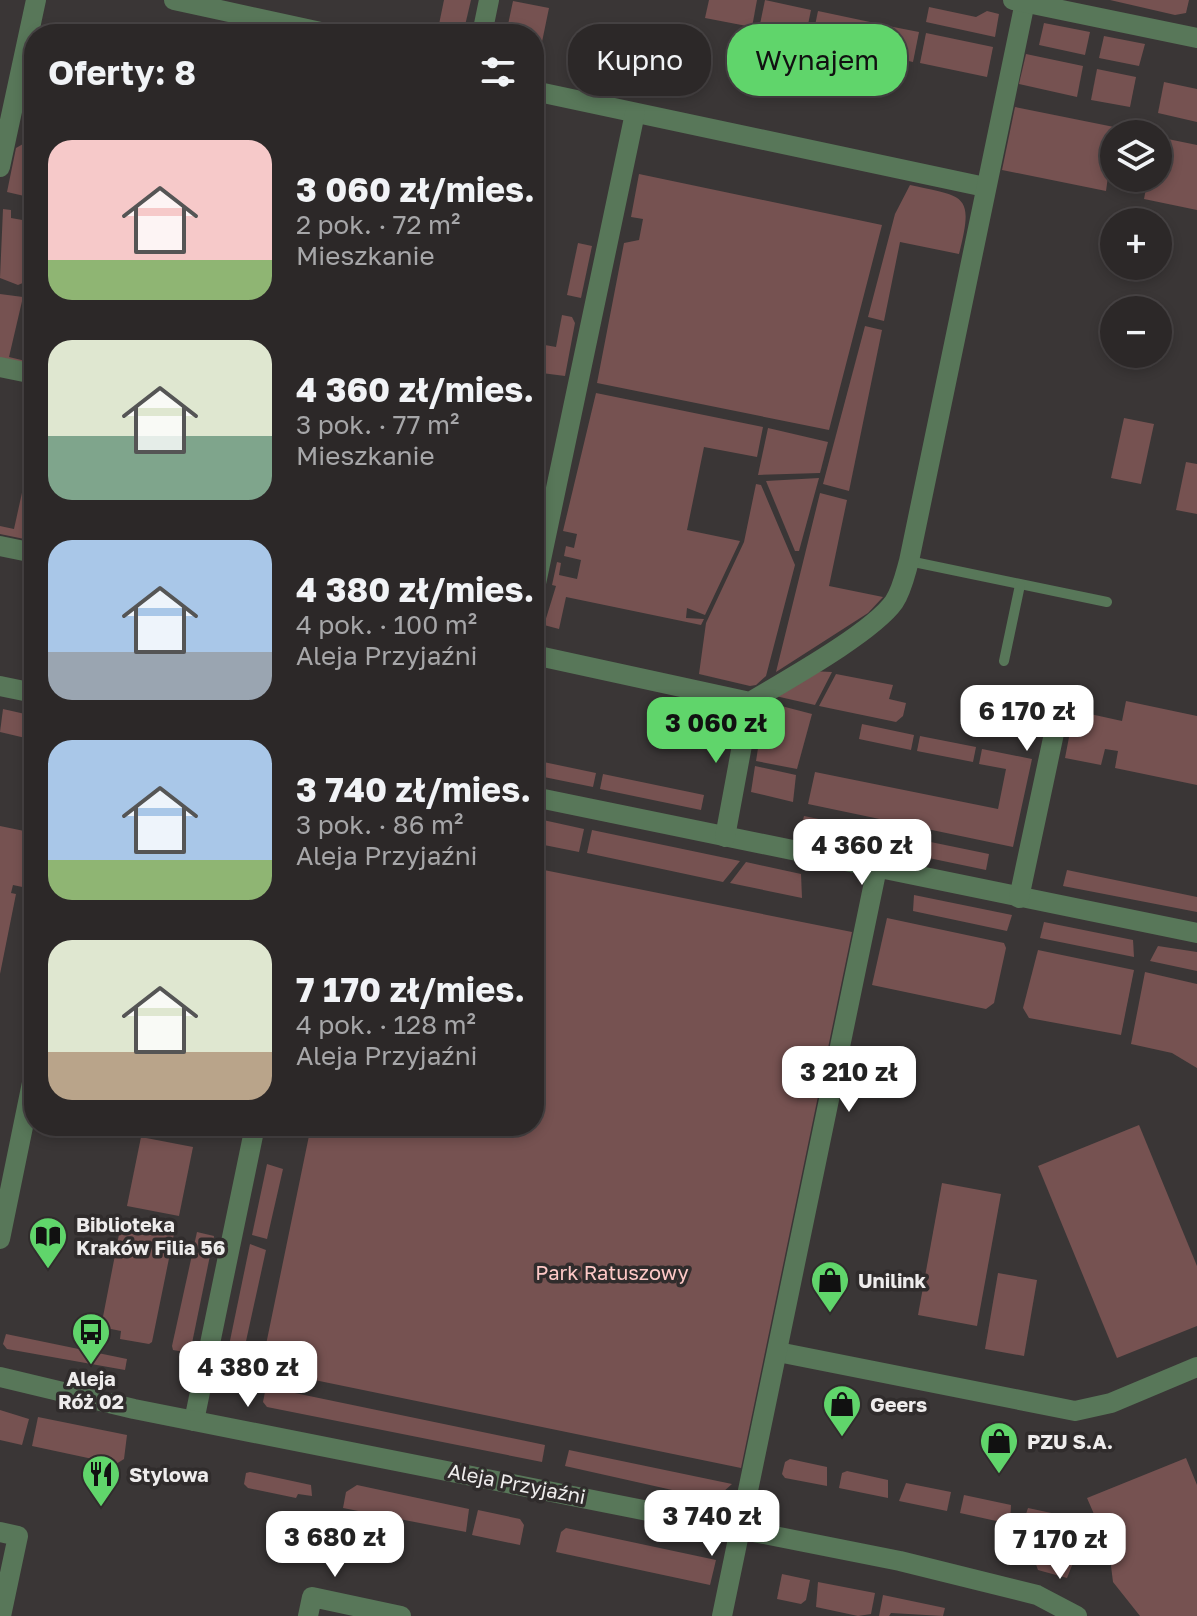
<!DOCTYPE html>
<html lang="pl">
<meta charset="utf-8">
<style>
body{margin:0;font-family:"Golos Text",sans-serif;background:#343030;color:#f1f3f6;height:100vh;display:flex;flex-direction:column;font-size:30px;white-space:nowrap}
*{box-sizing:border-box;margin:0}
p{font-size:26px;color:#a6a6a8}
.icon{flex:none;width:44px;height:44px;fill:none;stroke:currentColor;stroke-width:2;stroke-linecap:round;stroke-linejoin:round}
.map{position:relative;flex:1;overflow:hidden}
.side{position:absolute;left:24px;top:24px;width:520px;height:1112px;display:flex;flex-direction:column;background:#2c2828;border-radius:32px;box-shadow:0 4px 12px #0003,0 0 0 2px #484445}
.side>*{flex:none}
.guide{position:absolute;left:568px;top:24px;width:508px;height:72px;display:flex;gap:16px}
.tools{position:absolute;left:1100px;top:120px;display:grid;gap:16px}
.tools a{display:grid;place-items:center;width:72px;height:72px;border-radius:50%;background:#2c2828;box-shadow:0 4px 12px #0003,0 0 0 2px #484445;font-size:40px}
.price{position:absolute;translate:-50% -68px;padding:0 18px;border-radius:16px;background:#fff;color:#222;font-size:26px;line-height:52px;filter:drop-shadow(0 2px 4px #0008)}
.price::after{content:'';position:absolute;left:50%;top:48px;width:24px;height:18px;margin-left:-12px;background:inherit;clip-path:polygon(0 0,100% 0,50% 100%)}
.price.selected{background:#60d56b;color:#111}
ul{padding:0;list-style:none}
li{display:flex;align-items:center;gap:24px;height:200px;padding:0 24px}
li span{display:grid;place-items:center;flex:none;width:224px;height:160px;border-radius:24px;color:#555}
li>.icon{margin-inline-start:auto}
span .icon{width:96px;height:96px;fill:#fffc;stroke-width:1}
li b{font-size:34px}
h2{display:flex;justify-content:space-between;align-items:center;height:96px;padding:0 24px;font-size:34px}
.pill{padding:0 28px;border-radius:32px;background:#2c2828;box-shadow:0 4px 12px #0003,0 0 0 2px #484445;font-size:28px;line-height:72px}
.pill.selected{background:#60d56b;color:#111}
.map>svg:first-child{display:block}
.green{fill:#765251}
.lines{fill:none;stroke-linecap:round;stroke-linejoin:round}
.service{stroke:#587759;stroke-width:10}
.minor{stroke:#587759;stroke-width:20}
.tertiary{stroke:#587759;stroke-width:20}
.labels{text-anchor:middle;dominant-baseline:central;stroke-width:7;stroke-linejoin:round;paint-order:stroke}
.poi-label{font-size:20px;font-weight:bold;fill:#eeecec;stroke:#302c2c;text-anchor:start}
.park-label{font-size:20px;fill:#fec9c7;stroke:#302c2c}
.street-label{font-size:20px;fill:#eeecec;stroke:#302c2c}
</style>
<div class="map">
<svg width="1197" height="1616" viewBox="0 0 1197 1616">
<rect width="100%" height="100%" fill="#3a3636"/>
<g class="green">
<polygon points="444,0 471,0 463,34 437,34"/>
<polygon points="709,0 757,0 752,27 705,18"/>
<polygon points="765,0 811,10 805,39 759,29"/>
<polygon points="1110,0 1189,0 1186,13 1175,15"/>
<polygon points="513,1 549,8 537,66 534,65 534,34 506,34"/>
<polygon points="929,7 976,17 987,11 999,14 995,37 926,22"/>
<polygon points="818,11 870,22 864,52 812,40"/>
<polygon points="1044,23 1090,32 1085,55 1039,45"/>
<polygon points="878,24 919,32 913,62 872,53"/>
<polygon points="926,33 993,47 987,77 920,63"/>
<polygon points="1104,36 1145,44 1139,66 1099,58"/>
<polygon points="1026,54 1083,66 1077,97 1019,84"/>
<polygon points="1097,69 1136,77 1130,107 1091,100"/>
<polygon points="1164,82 1197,89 1197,122 1158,113"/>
<polygon points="1015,107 1119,128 1118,134 1114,134 1106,191 1002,170"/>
<polygon points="1158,137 1197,145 1197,210 1144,199 1148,178 1158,178"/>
<polygon points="23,144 34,146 34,239 25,282 18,285 0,278 3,209 11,210 11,218 28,221 33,198 7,192 16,148"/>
<polygon points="639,174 882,225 829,430 597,383 624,243 639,240 643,219 631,217"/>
<path d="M910 185C966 197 974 194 959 254L900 242 884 321 868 317 895 214Z"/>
<polygon points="578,243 592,246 581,298 567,295"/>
<polygon points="0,294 23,297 9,357 34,363 34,366 0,359"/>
<polygon points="562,315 572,317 575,323 565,376 534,372 534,343 556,347"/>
<polygon points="865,326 882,330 849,491 823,484"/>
<polygon points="596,393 763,427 757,457 704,447 687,530 740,541 705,615 687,608 686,618 704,619 701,625 566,597 559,629 544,625 556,586 552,585 557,562 561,563 559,575 577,579 581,560 564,556 566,546 574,548 577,534 563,531"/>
<polygon points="1124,418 1154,424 1141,484 1111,478"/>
<polygon points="768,428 828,442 820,473 758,475"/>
<polygon points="34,438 34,541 0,534 0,526 14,529"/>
<polygon points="1186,462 1197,464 1197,514 1176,510"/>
<polygon points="819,478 799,551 795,551 766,481"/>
<polygon points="756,484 761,485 795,565 766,676 756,685 750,686 699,674 706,623 744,542"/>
<polygon points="820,493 847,500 829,586 883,597 868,613 776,672"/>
<polygon points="810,671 832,672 815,705 771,695"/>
<polygon points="836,674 893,685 889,699 906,703 903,716 896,722 819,706"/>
<polygon points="1126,701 1197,716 1197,785 1115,768 1118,751 1105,749 1101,765 1065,758 1070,732 1083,734 1085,725 1082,723 1084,715 1072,710 1122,721"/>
<polygon points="770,703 812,714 797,769 756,761 763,717"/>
<polygon points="3,709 34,716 34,740 0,732"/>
<polygon points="862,724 914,735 911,750 859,739"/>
<polygon points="920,736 976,747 973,762 917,751"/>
<polygon points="982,749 1032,759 1013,847 808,804 815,772 998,809 1006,769 979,764"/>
<polygon points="534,760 596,773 593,787 534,775"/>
<polygon points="755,766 796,775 793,802 751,792"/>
<polygon points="603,774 704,795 701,810 600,789"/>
<polygon points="804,816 989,854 986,870 800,831"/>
<polygon points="534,818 584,829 579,852 534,843"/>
<polygon points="0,826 34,833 34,855 27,888 13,885 11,893 16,894 0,974"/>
<polygon points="592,830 740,861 723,882 587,853"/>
<polygon points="746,862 801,874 802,898 730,883"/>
<polygon points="534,868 852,932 741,1468 261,1369 311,1126 534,1126"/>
<polygon points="1067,870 1197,897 1197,912 1063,886"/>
<polygon points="914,895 1012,915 1007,931 913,911"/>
<polygon points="887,918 1004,943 1006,948 994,1003 986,1009 872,985"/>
<polygon points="1044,922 1133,940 1134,957 1040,938"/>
<polygon points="1158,946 1197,952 1197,971 1150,961"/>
<polygon points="1038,950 1134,970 1121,1035 1029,1018 1023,1008"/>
<polygon points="1145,972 1197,984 1197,1068 1172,1053 1131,1044"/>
<polygon points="1139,1125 1197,1266 1197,1326 1117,1358 1038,1166"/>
<polygon points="141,1137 193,1147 179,1216 127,1206"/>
<polygon points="267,1164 283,1169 267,1239 252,1235"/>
<polygon points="942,1183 1001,1194 977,1326 918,1315"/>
<polygon points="122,1219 175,1229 152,1342 149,1344 120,1339 121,1331 101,1327"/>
<polygon points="197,1232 214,1236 190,1353 173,1350 172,1346"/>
<polygon points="250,1244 266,1250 241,1364 226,1360"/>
<polygon points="998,1273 1037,1280 1024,1356 985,1349"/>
<polygon points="6,1334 127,1359 125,1370 7,1349 3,1344"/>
<polygon points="266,1387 545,1445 542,1462 267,1407 263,1402"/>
<polygon points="0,1410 29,1419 22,1445 0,1440"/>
<polygon points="38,1417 127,1435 124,1459 116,1464 32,1446"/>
<polygon points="569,1450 732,1484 723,1492 699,1496 565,1466"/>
<polygon points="1186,1458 1197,1485 1197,1616 1140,1616 1113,1582 1107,1534 1100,1528 1087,1498"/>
<polygon points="790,1459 827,1467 827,1486 785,1478 782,1474 785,1462"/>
<polygon points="847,1471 888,1480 888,1498 839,1488 842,1473"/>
<polygon points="250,1472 311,1485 312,1496 298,1494 296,1498 248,1488 244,1484 246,1473"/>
<polygon points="906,1483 951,1492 947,1511 899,1501"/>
<polygon points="357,1485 469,1509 466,1532 343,1508 346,1492"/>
<polygon points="964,1495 1011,1505 1010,1524 960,1513"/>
<polygon points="1028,1508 1070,1517 1081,1535 1022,1526"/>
<polygon points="478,1510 520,1519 524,1525 520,1545 472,1535"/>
<polygon points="566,1528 716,1560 710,1585 556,1552 561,1532"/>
<polygon points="1029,1545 1075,1558 1067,1578 1038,1570"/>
<polygon points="782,1574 810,1580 806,1600 801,1604 777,1599"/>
<polygon points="818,1582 875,1593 871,1614 858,1616 816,1607"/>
<polygon points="883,1595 945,1608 943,1616 891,1613 889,1616 879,1616"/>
</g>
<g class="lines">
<g class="service">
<polyline points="909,561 1107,602"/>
<polyline points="1004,661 1020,585"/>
</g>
<g class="minor">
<polyline points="174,0 330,34"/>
<polyline points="482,34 489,0"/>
<polyline points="534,91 985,187"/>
<polyline points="0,167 36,0"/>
<polyline points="0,367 34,374"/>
<polyline points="0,546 34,553"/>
<polyline points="534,593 635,113"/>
<path d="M534 655 750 702C785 681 872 633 894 602 902 590 905 575 909 561L1025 2"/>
<polyline points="0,686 34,693"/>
<polyline points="534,797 1197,933"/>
<polyline points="725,837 750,702"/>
<polyline points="1019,898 1056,724"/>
<polyline points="0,1239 34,1073"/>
<polyline points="778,1352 1075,1411 1111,1403 1197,1367"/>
<polyline points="194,1421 255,1126"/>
<polyline points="0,1532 18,1536 1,1616"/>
<polyline points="308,1616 312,1597 401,1616"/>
<polyline points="722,1616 877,868"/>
</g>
<g class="tertiary">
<polyline points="1013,0 1197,38"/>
<polyline points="0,1377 134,1409 900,1561 1037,1595 1077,1616"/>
</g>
</g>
<defs>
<g id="library-pin" transform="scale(2)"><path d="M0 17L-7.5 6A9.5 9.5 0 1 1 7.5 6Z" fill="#60d56b" stroke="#302c2c"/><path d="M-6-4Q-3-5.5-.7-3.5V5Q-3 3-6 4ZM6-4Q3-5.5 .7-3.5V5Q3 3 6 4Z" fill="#111"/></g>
<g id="shop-pin" transform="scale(2)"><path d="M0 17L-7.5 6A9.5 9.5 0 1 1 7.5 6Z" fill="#60d56b" stroke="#302c2c"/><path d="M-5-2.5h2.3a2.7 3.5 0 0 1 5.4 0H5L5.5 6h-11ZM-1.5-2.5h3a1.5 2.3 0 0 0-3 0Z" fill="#111"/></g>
<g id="bus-pin" transform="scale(2)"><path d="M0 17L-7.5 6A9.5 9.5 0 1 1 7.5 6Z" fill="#60d56b" stroke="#302c2c"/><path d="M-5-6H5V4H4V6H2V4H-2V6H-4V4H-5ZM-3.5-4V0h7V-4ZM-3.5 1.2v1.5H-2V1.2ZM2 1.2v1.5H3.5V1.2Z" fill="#111"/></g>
<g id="restaurant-pin" transform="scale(2)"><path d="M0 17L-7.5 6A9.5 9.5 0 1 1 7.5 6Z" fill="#60d56b" stroke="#302c2c"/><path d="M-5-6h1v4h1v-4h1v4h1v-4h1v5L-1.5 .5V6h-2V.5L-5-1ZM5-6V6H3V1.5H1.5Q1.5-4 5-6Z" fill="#111"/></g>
</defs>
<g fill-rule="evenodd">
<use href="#library-pin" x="48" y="1236"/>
<use href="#shop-pin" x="830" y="1280"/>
<use href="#bus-pin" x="91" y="1332"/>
<use href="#shop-pin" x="842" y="1404"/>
<use href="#shop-pin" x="999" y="1441"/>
<use href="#restaurant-pin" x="101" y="1474"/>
</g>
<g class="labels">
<g class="poi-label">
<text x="76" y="1224">Biblioteka<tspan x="76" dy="23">Kraków Filia 56</tspan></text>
<text x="858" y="1280">Unilink</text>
<text x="91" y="1378" text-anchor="middle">Aleja<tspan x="91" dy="23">Róż 02</tspan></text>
<text x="870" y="1404">Geers</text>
<text x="1027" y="1441">PZU S.A.</text>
<text x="129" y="1474">Stylowa</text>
</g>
<g class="park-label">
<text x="612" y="1272">Park Ratuszowy</text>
</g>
<g class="street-label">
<text transform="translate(517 1483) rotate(11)">Aleja Przyjaźni</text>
</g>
</g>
</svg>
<div class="tools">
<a><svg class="icon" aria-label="layers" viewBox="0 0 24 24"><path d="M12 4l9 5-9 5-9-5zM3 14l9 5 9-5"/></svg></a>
<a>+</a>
<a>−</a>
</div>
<b class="price" style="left:1027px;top:753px">6 170 zł</b>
<b class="price selected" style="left:716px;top:765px">3 060 zł</b>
<b class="price" style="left:862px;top:887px">4 360 zł</b>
<b class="price" style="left:849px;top:1114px">3 210 zł</b>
<b class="price" style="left:248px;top:1409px">4 380 zł</b>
<b class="price" style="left:712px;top:1558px">3 740 zł</b>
<b class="price" style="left:335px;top:1579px">3 680 zł</b>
<b class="price" style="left:1060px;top:1581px">7 170 zł</b>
<div class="guide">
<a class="pill">Kupno</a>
<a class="pill selected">Wynajem</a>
</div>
<section class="side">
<h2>Oferty: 8<svg class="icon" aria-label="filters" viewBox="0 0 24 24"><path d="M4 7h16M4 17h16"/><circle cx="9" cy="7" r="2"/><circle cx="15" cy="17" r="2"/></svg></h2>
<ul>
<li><span style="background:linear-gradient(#f6c9c9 75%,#8fb573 0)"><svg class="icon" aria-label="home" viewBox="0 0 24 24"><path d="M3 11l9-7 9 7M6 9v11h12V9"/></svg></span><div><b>3 060 zł/mies.</b><p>2 pok. · 72 m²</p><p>Mieszkanie</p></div></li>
<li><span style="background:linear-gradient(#dfe7d0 60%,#7fa58c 0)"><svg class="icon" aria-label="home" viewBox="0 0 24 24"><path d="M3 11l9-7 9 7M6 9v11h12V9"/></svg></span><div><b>4 360 zł/mies.</b><p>3 pok. · 77 m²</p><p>Mieszkanie</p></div></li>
<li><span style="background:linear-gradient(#a9c7e8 70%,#9aa5b1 0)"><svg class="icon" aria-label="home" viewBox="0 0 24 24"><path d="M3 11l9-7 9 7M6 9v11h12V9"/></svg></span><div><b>4 380 zł/mies.</b><p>4 pok. · 100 m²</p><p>Aleja Przyjaźni</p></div></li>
<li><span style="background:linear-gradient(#a9c7e8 75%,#8fb573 0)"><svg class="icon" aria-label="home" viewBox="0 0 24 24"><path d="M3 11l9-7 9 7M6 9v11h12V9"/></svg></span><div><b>3 740 zł/mies.</b><p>3 pok. · 86 m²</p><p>Aleja Przyjaźni</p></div></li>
<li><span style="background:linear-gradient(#dfe7d0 70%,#b9a48a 0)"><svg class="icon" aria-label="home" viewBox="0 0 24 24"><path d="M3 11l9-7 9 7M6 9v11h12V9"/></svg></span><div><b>7 170 zł/mies.</b><p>4 pok. · 128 m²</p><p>Aleja Przyjaźni</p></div></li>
</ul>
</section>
</div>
